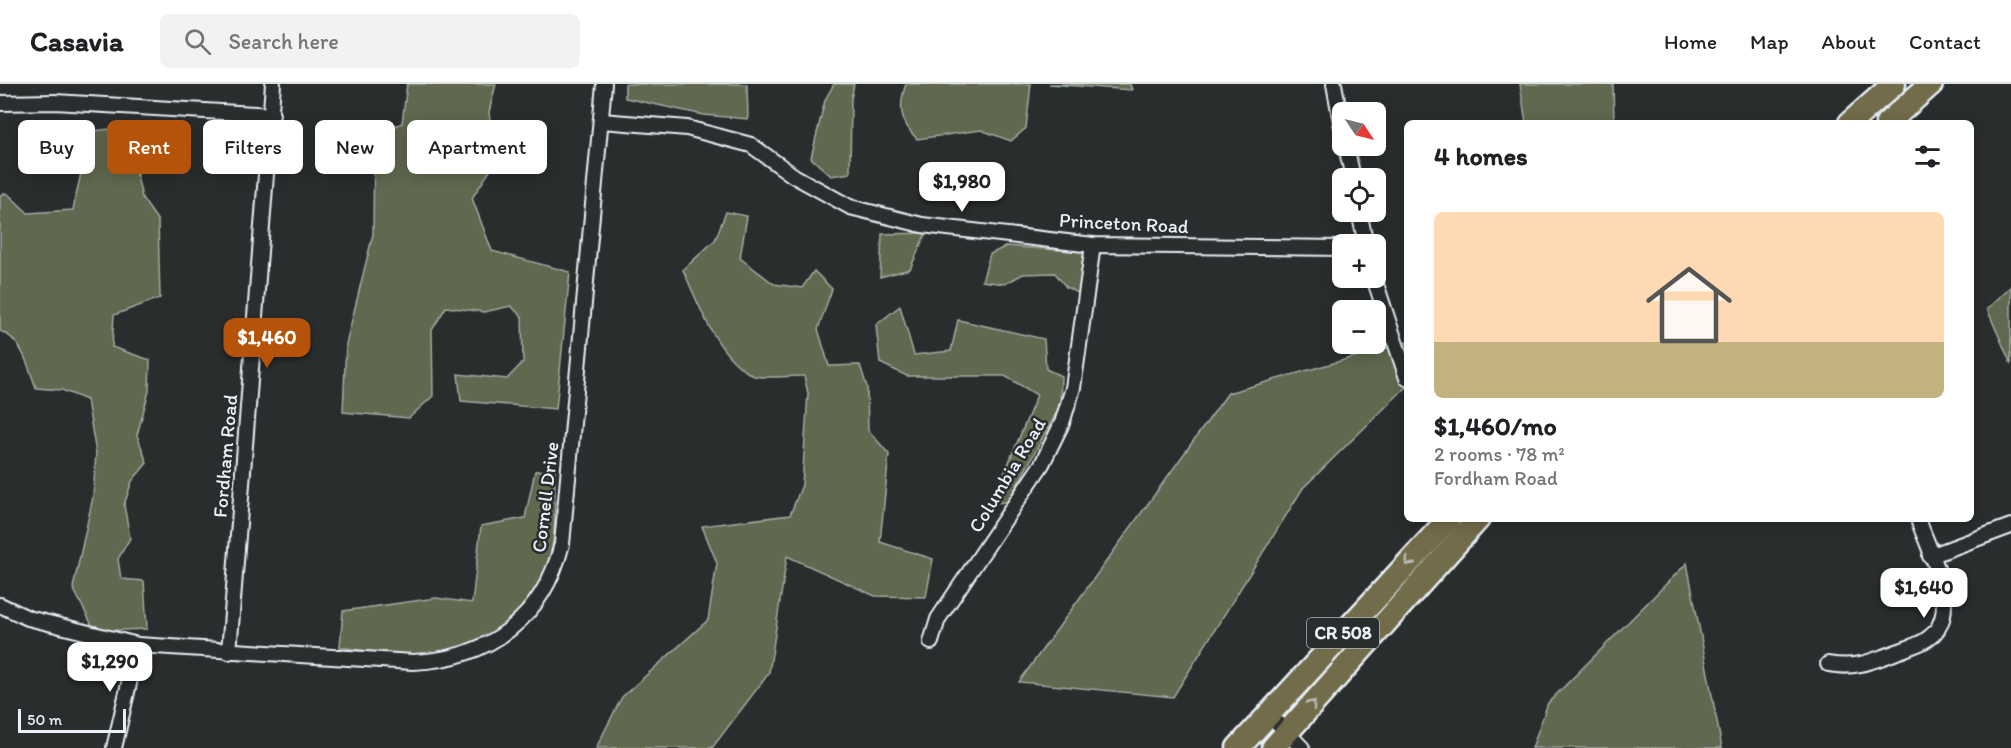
<!DOCTYPE html>
<meta charset="utf-8">
<style>
body{margin:0;font-family:Itim,sans-serif;background:#f2f2f2;color:#202124;height:100vh;display:flex;flex-direction:column;font-size:22px;white-space:nowrap}
*{box-sizing:border-box;margin:0}
p{font-size:20px;color:#757577}
.icon{flex:none;width:33px;height:33px;fill:none;stroke:currentColor;stroke-width:2;stroke-linecap:round;stroke-linejoin:round}
.map{position:relative;flex:1;overflow:hidden}
.side{position:absolute;left:1404px;top:36px;width:570px;height:402px;display:flex;flex-direction:column;background:#fff;border-radius:9px;box-shadow:0 3px 15px #0003}
.side>*{flex:none}
.banner{position:absolute;left:18px;top:36px;width:570px;height:54px;display:flex;gap:12px}
.needle{width:39px;rotate:125deg}
.tools{position:absolute;left:1332px;top:18px;display:grid;gap:12px}
.tools a{display:grid;place-items:center;width:54px;height:54px;border-radius:9px;background:#fff;box-shadow:0 3px 15px #0003;font-size:30px}
.scale{position:absolute;left:18px;bottom:15px;width:108px;box-sizing:border-box;padding-left:6px;border:3px solid #e8f1f8;border-top:0;font-size:16px;line-height:21px;white-space:nowrap;color:#e8f1f8;-webkit-text-stroke:4px #2a2d2e;paint-order:stroke}
.price{position:absolute;translate:-50% -51px;padding:0 14px;border-radius:12px;background:#fff;color:#222;font-size:20px;line-height:39px;filter:drop-shadow(0 2px 3px #0008)}
.price::after{content:'';position:absolute;left:50%;top:36px;width:18px;height:14px;margin-left:-9px;background:inherit;clip-path:polygon(0 0,100% 0,50% 100%)}
.price.current{background:#b45309;color:#fff}
ul{padding:0;list-style:none}
li{display:grid;align-content:center;gap:12px;height:318px;padding:0 30px}
li+li{border-top:2px solid #e0e0e0}
li span{display:grid;place-items:center;height:186px;border-radius:9px;color:#555}
li>.icon{margin-inline-start:auto}
span .icon{width:108px;height:108px;fill:#fffc;stroke-width:1}
li b{font-size:26px}
h2{display:flex;justify-content:space-between;align-items:center;height:72px;padding:0 30px;font-size:26px}
.tag{padding:0 21px;border-radius:9px;background:#fff;box-shadow:0 3px 15px #0003;font-size:21px;line-height:54px}
.tag.current{background:#b45309;color:#fff}
header{display:flex;align-items:center;gap:36px;box-sizing:border-box;height:84px;padding:0 30px;background:#fff;border-bottom:2px solid #e0e0e0}
header strong{font-size:28px}
nav{display:flex;gap:33px;margin-inline-start:auto;font-size:21px}
.search{width:420px;height:54px;background:#f2f2f2;display:flex;align-items:center;gap:15px;box-sizing:border-box;padding:0 21px;border-radius:9px;color:#757577;font-size:22px}
.map>svg:first-child{display:block}
.green{fill:#60684f;stroke:#a4aca4;stroke-width:1.5}
.lines{fill:none;stroke-linecap:round;stroke-linejoin:round}
.street-casing{stroke:#e8f1f8;stroke-width:18}
.primary-casing{stroke:#e8f1f8;stroke-width:27}
.street{stroke:#2a2d2e;stroke-width:14}
.primary{stroke:#736c4b;stroke-width:22}
.oneway{stroke:#b9bcb3}
.labels{text-anchor:middle;dominant-baseline:central;stroke-width:5;stroke-linejoin:round;paint-order:stroke}
.shield{fill:#2a2d2e;stroke:#afb6bb;stroke-width:1.5}
.shield-label{font-size:18px;font-weight:bold;fill:#e8f1f8}
.street-label{font-size:20px;fill:#e8f1f8;stroke:#2a2d2e}
</style>
<header>
<strong>Casavia</strong>
<div class="search"><svg class="icon" aria-label="search" viewBox="0 0 24 24"><circle cx="10" cy="10" r="6"/><path d="M15 15l6 6"/></svg>Search here</div>
<nav><a>Home</a><a>Map</a><a>About</a><a>Contact</a></nav>
</header>
<div class="map">
<svg width="2011" height="664" viewBox="0 0 2011 664">
<rect width="100%" height="100%" fill="#2a2d2e"/>
<filter id="ink" filterUnits="userSpaceOnUse"><feTurbulence type="fractalNoise" baseFrequency=".0167" numOctaves="2"/><feDisplacementMap in="SourceGraphic" scale="12" xChannelSelector="R" yChannelSelector="G"/><feConvolveMatrix kernelMatrix="1 2 1 2 8 2 1 2 1" color-interpolation-filters="sRGB"/></filter>
<g filter="url(#ink)">
<g class="green">
<polygon points="407,0 496,0 489,28 495,79 472,114 492,167 570,188 556,325 461,317 458,290 507,295 523,278 522,233 511,222 484,228 446,223 432,246 433,312 409,334 343,328 346,260 373,150 374,52 402,39"/>
<polygon points="625,0 747,0 748,35 704,31 625,14"/>
<polygon points="834,0 854,0 851,15 850,89 831,92 811,74 825,16"/>
<path d="M906 0H1031L1026 44 1011 57 981 46 917 55C900 38 898 22 906 0Z"/>
<polygon points="1049,0 1130,0 1132,6"/>
<polygon points="1520,0 1613,0 1614,39 1526,39"/>
<path d="M160 40 155 63 136 87 142 114 158 137 160 214 114 231 112 263 150 276 149 307 137 351 147 379 132 397 124 421 130 454 118 475 121 495 144 497 147 545 95 547 73 504 93 413 96 369 87 316 62 306 36 304C29 285 22 254 0 247V111L7 109 28 129 73 126 84 75 22 79 23 54Z"/>
<path d="M726 128 747 132 740 174 774 200 802 204 814 187 832 205 818 245 829 282 860 281 867 303 868 346 889 370 880 458 933 475 926 513 875 512 787 472 769 589 712 664H596L622 613 708 536 717 479 702 442 790 431 802 401 808 309 804 292C792 291 762 296 752 291 716 272 699 220 683 186L715 156Z"/>
<polygon points="926,149 910,185 880,193 882,150"/>
<polygon points="1007,162 1084,168 1082,211 1066,203 1055,189 1023,190 1005,200 982,197 990,170"/>
<polygon points="2011,202 2011,280 1987,225"/>
<polygon points="900,222 914,271 951,267 958,236 1044,255 1046,285 1061,292 1060,322 1008,418 992,419 1037,311 1005,292 907,292 880,279 876,241"/>
<polygon points="1407,258 1407,302 1303,404 1173,613 1019,598 1228,309"/>
<path d="M555 386C554 412 557 443 551 468 537 524 485 569 426 572 398 573 368 567 340 563L343 527 436 514 472 519 481 442 525 434 535 387Z"/>
<polygon points="1687,479 1722,664 1532,664 1548,619"/>
</g>
<g class="lines">
<g class="street-casing">
<g id="street">
<polyline points="1334,0 1342,43"/>
<polyline points="0,19 55,18 272,31"/>
<polyline points="602,37 687,44 751,61 794,92 850,123 922,141 1093,161 1342,164"/>
<polyline points="1346,62 1353,94"/>
<polyline points="1359,128 1366,160"/>
<polyline points="1374,194 1407,294"/>
<polyline points="1930,472 2011,442"/>
<path d="M0 521 28 534 138 561 413 578C489 575 543 535 562 460L604 0"/>
<polyline points="931,558 938,535 1042,380 1062,339 1073,304 1093,161"/>
<polyline points="229,568 273,0"/>
<path d="M1828 580C1854 585 1870 578 1894 569 1904 565 1915 562 1924 557 1967 533 1929 468 1918 435"/>
<polyline points="1269,630 1302,664"/>
<polyline points="114,664 138,561"/>
</g>
</g>
<g class="primary-casing">
<g id="primary">
<polyline points="1850,39 1894,0"/>
<polyline points="1887,39 1931,0"/>
<polyline points="1238,664 1449,435"/>
<polyline points="1273,664 1478,435"/>
</g>
</g>
<use href="#street" class="street"/>
<use href="#primary" class="primary"/>
</g>
<defs><path id="oneway-chevron" d="M-2-3.5L2.5 0L-2 3.5" fill="none" stroke-width="1.6" stroke-linecap="round" stroke-linejoin="round" transform="scale(1.5)"/></defs>
<g class="oneway">
<use href="#oneway-chevron" transform="translate(1409 478) rotate(133)"/>
<use href="#oneway-chevron" transform="translate(1312 620) rotate(-48)"/>
</g>
</g>
<g class="labels">
<rect class="shield" x="1307" y="534" width="72" height="30" rx="4.5"/>
<g class="shield-label">
<text x="1343" y="549">CR 508</text>
</g>
<g class="street-label">
<text transform="translate(1124 139) rotate(3)">Princeton Road</text>
<text transform="translate(225 372) rotate(-85)">Fordham Road</text>
<text transform="translate(1007 391) rotate(-59)">Columbia Road</text>
<text transform="translate(545 413) rotate(-83)">Cornell Drive</text>
</g>
</g>
</svg>
<div class="tools">
<a><svg class="needle" viewBox="-14 -14 28 28"><path d="M0-13l5 13h-10z" fill="#e53935"/><path d="M0 13l5-13h-10z" fill="#757577"/></svg></a>
<a><svg class="icon" aria-label="locate" viewBox="0 0 24 24"><circle cx="12" cy="12" r="6"/><path d="M12 2v4M12 18v4M2 12h4M18 12h4"/></svg></a>
<a>+</a>
<a>−</a>
</div>
<div class="scale">50 m</div>
<b class="price" style="left:962px;top:129px">$1,980</b>
<b class="price current" style="left:267px;top:285px">$1,460</b>
<b class="price" style="left:1924px;top:535px">$1,640</b>
<b class="price" style="left:110px;top:609px">$1,290</b>
<div class="banner">
<a class="tag">Buy</a>
<a class="tag current">Rent</a>
<a class="tag">Filters</a>
<a class="tag">New</a>
<a class="tag">Apartment</a>
</div>
<section class="side">
<h2>4 homes<svg class="icon" aria-label="filters" viewBox="0 0 24 24"><path d="M4 7h16M4 17h16"/><circle cx="9" cy="7" r="2"/><circle cx="15" cy="17" r="2"/></svg></h2>
<ul>
<li><span style="background:linear-gradient(#ffd9b3 70%,#c2b280 0)"><svg class="icon" aria-label="home" viewBox="0 0 24 24"><path d="M3 11l9-7 9 7M6 9v11h12V9"/></svg></span><div><b>$1,460/mo</b><p>2 rooms · 78 m²</p><p>Fordham Road</p></div></li>
</ul>
</section>
</div>
